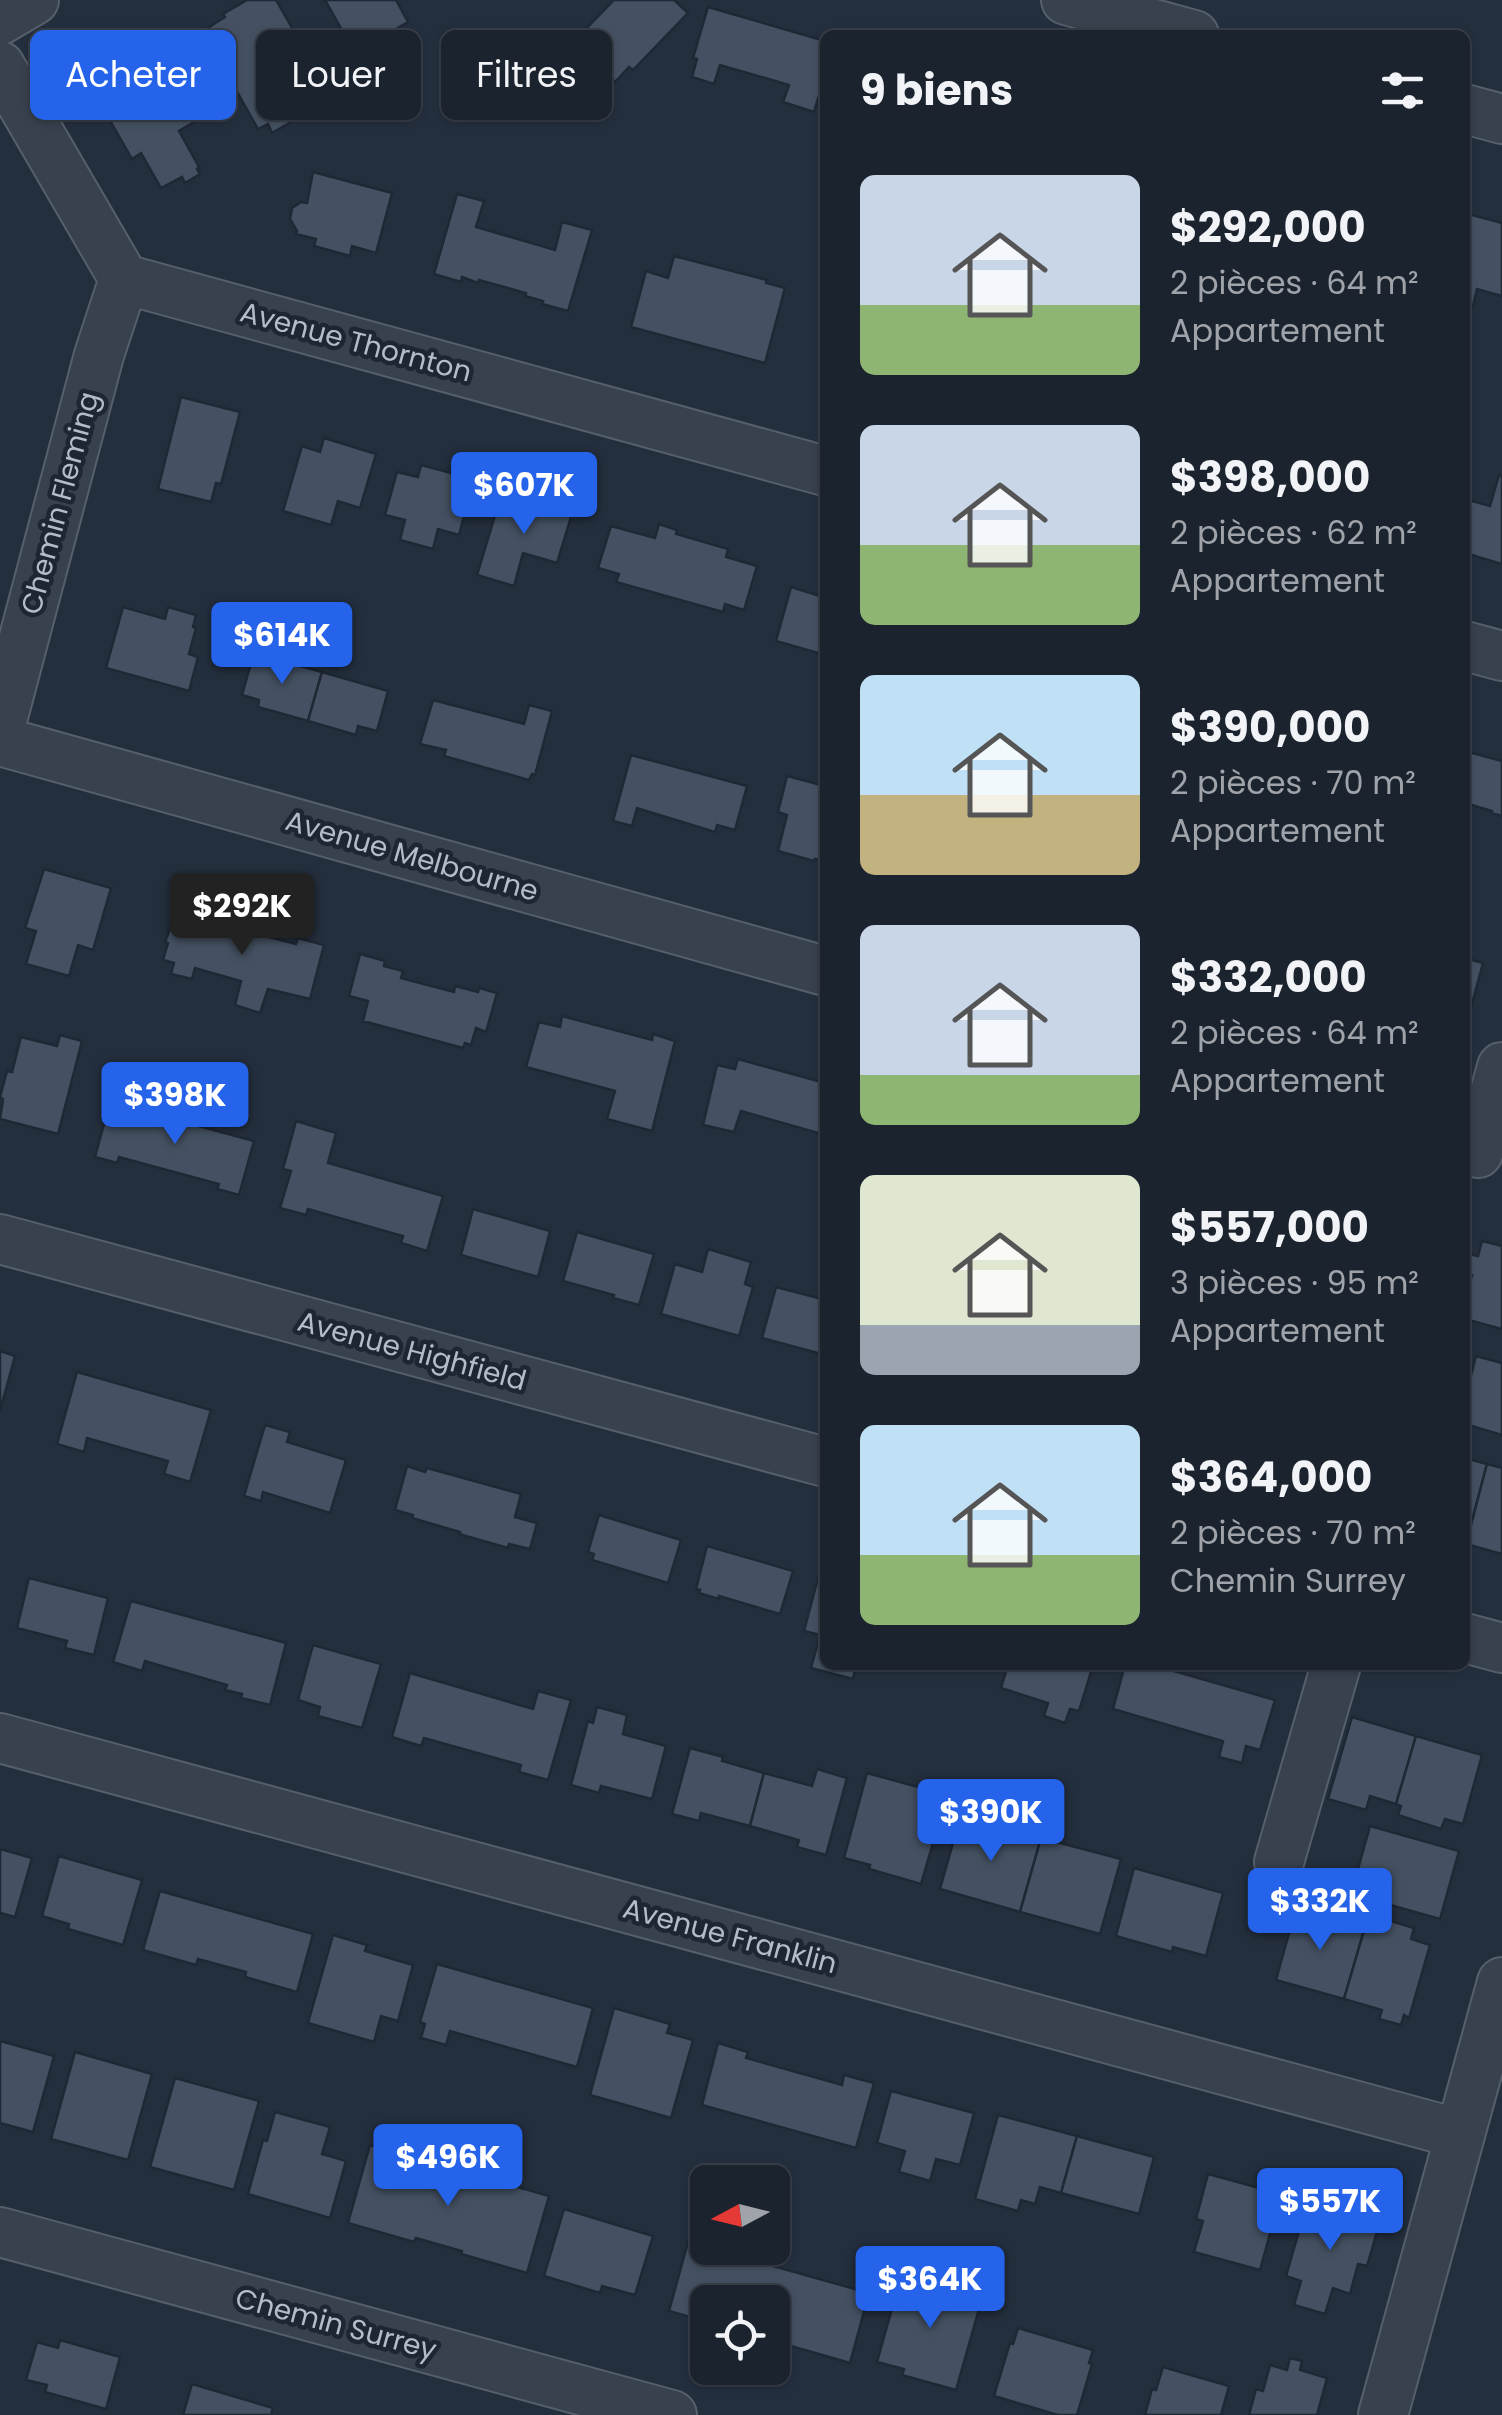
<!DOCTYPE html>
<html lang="fr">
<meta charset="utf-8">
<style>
body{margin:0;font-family:Poppins,sans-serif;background:#242b36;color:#f1f3f6;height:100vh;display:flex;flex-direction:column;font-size:38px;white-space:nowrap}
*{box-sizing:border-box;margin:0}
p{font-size:32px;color:#a0a4aa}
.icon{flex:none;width:55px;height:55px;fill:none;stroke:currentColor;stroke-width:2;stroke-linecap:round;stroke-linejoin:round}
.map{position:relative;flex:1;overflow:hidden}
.panel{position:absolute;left:820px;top:30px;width:650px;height:1640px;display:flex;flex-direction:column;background:#1b232e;border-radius:15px;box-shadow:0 2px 8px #0004,0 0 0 2px #39404a}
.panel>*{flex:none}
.hud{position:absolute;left:30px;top:30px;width:640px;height:90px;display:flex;gap:20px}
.needle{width:65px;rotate:263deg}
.controls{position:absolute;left:690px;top:2165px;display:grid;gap:20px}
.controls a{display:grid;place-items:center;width:100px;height:100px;border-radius:15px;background:#1b232e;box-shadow:0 2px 8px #0004,0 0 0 2px #39404a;font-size:50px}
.price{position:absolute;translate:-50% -85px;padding:0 22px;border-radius:10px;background:#2563eb;color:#fff;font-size:32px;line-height:65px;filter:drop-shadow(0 2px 5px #0008)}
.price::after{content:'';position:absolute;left:50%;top:60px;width:30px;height:22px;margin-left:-15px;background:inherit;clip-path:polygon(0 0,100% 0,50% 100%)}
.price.on{background:#222;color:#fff}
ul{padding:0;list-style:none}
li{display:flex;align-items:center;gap:30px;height:250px;padding:0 40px}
li span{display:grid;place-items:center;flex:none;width:280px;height:200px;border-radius:15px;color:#555}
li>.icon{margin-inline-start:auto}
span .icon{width:120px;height:120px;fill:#fffc;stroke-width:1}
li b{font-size:42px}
h2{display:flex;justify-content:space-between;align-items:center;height:120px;padding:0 40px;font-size:42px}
.pill{padding:0 35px;border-radius:15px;background:#1b232e;box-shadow:0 2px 8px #0004,0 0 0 2px #39404a;font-size:35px;line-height:90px}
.pill.on{background:#2563eb;color:#fff}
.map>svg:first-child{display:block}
.building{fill:#455162;stroke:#1f2835;stroke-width:2.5}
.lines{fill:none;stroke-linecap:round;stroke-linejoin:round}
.minor-casing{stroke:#565f6c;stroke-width:52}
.minor{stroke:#38414e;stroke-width:48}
.labels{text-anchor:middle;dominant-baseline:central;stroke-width:9;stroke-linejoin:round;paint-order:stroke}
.street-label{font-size:28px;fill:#b4bcc9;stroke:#1d2633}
</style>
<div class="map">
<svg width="1502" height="2415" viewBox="0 0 1502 2415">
<rect width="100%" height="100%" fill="#242f3e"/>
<g class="building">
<polygon points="247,0 276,0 327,89 286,114 291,122 272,133 268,124 258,129 203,31 225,17 223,14"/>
<polygon points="325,0 396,0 408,22 355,53"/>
<polygon points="614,0 674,0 688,13 633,70 629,67 615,82 595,62 604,54 582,33"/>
<polygon points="708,7 825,41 821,65 825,66 825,75 814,112 783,102 789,85 720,65 714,84 692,77 697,59 693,58"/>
<polygon points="179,49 214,110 179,131 199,167 197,169 200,174 185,183 182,177 161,188 141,153 132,159 92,89 147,57 151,65"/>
<polygon points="313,172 392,193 376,253 352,246 350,256 314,246 316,239 296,234 297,231 290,219 292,208 301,202 307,203"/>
<polygon points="457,194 484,201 476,227 555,250 562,222 592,230 568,311 542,304 543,301 525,296 526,293 479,280 478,283 462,277 461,282 434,274"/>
<polygon points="1465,213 1502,223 1502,296 1477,289 1473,306 1465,304"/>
<polygon points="674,256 767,280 766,283 785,288 765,363 631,327 646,271 668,278"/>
<polygon points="181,397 240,412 221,484 216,483 211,502 158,489"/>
<polygon points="324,438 376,454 360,508 338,501 331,525 283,511 302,446 320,452"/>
<polygon points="421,465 474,479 459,535 438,529 433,549 400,540 405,520 385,515 397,472 418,477"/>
<polygon points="1499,475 1502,476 1502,564 1465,553 1465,499 1490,506"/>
<polygon points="535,495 574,507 557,563 523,553 514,586 477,575 500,499 531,508"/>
<polygon points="659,524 677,530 676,534 728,549 726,557 757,566 744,610 725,604 723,612 616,582 619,574 598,568 611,526 655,538"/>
<polygon points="791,587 823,597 825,591 825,655 776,641"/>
<polygon points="123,607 165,619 168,607 196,615 193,627 196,628 189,654 198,657 189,691 106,668"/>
<polygon points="253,656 270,660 270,658 322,672 308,721 258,707 259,700 242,695"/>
<polygon points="322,672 388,691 377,731 358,726 356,735 308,721"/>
<polygon points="433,700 524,724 529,705 552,711 535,775 532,774 529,780 444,756 446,750 420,744"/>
<polygon points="1465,751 1502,761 1502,816 1491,813 1492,811 1465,803"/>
<polygon points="631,755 747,786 735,830 717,825 715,832 637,808 632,826 613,821"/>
<polygon points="787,776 825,786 825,861 815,859 814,861 778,851 787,815 778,812"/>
<polygon points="44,869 111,888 93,950 78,945 69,976 26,964 36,931 25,928"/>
<polygon points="178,907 204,914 203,920 296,944 298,938 324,945 310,999 268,989 260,1013 235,1005 241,981 195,968 192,979 171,974 174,963 163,960 168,943 165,942"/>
<polygon points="360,954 385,961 384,966 403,971 401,978 454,992 455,986 478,992 479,988 497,993 486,1032 476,1028 471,1045 465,1043 463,1048 363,1021 368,1001 349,996"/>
<polygon points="1465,958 1483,963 1465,1030"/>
<polygon points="562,1016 652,1040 653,1034 675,1041 652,1131 607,1119 615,1091 526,1067 539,1022 560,1027"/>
<polygon points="60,1035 82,1041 58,1134 0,1119 3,1099 0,1097 7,1071 12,1072 21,1037 57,1046"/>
<polygon points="738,1059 825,1083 825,1135 741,1111 734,1132 703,1125 717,1065 735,1069"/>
<polygon points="110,1102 254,1141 239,1195 217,1189 219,1184 119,1157 117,1163 95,1157"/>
<polygon points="296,1121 336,1133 328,1163 443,1196 427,1251 401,1243 403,1236 308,1209 306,1215 280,1208 291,1171 283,1169"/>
<polygon points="473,1209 550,1231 538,1277 461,1255"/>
<polygon points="577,1232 654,1254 639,1305 613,1298 614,1295 563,1281"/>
<polygon points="1482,1241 1502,1246 1502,1329 1465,1319 1465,1280 1470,1282 1472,1275 1465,1273 1465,1253 1478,1256"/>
<polygon points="708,1249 751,1262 745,1284 753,1287 739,1336 661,1314 675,1264 702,1272"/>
<polygon points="825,1271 825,1355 762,1338 776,1287 818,1298"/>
<polygon points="0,1351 15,1356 0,1411"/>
<polygon points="1476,1356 1502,1363 1502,1435 1465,1424 1465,1382 1469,1383"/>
<polygon points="77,1372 211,1410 190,1482 164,1474 168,1461 87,1438 84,1452 57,1444"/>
<polygon points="265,1425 290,1432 287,1442 346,1460 330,1513 263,1492 261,1501 244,1496"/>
<polygon points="1465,1458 1487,1464 1466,1544 1465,1544"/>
<polygon points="1487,1464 1502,1468 1502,1554 1466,1544"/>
<polygon points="407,1466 425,1472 427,1468 521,1494 515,1517 537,1523 530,1549 509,1544 508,1548 459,1534 460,1532 412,1518 413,1515 395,1510"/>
<polygon points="599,1515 681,1540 668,1583 592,1560 594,1554 588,1552"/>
<polygon points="707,1546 793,1571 780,1614 719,1596 719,1599 699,1593 700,1590 696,1589"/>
<polygon points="29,1578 108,1598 94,1655 65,1648 67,1641 17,1628"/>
<polygon points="818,1578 825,1580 825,1665 856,1665 853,1679 811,1668 820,1635 804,1631"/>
<polygon points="131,1601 286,1643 270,1705 241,1698 242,1694 225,1690 227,1685 145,1661 142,1671 113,1662"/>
<polygon points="313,1645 381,1664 362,1728 318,1716 320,1707 298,1700"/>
<polygon points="1008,1665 1093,1665 1079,1711 1070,1709 1065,1723 1044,1716 1048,1703 1001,1688"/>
<polygon points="1125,1665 1153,1665 1275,1700 1260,1750 1246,1746 1242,1763 1219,1757 1223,1741 1113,1709"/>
<polygon points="410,1673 533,1709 538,1691 571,1700 548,1780 519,1772 521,1765 424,1738 421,1746 392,1737"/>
<polygon points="597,1707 627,1715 623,1734 666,1746 652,1799 601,1786 599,1793 571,1785 588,1721 593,1723"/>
<polygon points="1352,1717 1416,1736 1396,1804 1370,1796 1366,1810 1328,1799"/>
<polygon points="1416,1736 1482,1755 1463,1824 1445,1819 1441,1829 1398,1815 1401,1806 1396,1804"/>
<polygon points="690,1748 723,1757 722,1761 764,1773 750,1826 701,1813 699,1821 672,1814"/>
<polygon points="817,1769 847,1778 826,1855 797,1847 799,1840 750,1826 764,1773 812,1786"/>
<polygon points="867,1773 947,1795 921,1884 869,1869 870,1865 844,1858"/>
<polygon points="961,1815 1041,1838 1020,1912 940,1889"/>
<polygon points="1370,1826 1459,1851 1440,1919 1351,1894"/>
<polygon points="1041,1838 1121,1859 1100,1934 1020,1912"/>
<polygon points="0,1849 32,1858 15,1917 0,1913"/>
<polygon points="59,1856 142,1880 123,1945 68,1929 69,1924 42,1916"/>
<polygon points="1134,1868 1223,1893 1206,1956 1173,1947 1172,1952 1116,1936"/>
<polygon points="160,1891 313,1934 297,1992 245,1977 246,1972 198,1959 196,1965 143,1950"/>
<polygon points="1296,1908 1321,1914 1323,1908 1337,1912 1336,1919 1365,1927 1344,1999 1276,1980"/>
<polygon points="1381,1918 1414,1928 1411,1939 1430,1945 1409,2018 1404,2015 1401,2025 1379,2019 1382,2010 1344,1999 1365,1927 1377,1930"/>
<polygon points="333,1935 367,1945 365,1951 413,1965 398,2021 381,2016 374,2042 308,2023"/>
<polygon points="437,1964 593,2008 577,2067 450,2031 446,2045 421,2038 425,2024 420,2022"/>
<polygon points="614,2008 670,2024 667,2033 693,2040 671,2118 590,2095"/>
<polygon points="0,2041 54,2056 33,2132 0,2123"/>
<polygon points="718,2043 748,2052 746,2058 842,2085 844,2075 874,2083 856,2148 702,2105"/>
<polygon points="75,2052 152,2074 128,2160 51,2139"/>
<polygon points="175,2078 259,2101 234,2190 150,2167"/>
<polygon points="891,2091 974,2113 960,2165 936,2159 930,2181 899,2172 905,2151 877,2143"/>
<polygon points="275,2112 330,2127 322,2154 346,2161 330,2218 248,2194 263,2140 267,2141"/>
<polygon points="998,2115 1077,2136 1061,2193 1040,2187 1035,2204 1021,2200 1018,2211 975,2199"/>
<polygon points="1077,2136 1154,2157 1139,2214 1061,2193"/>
<polygon points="370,2145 549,2196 527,2273 461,2254 462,2251 416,2238 414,2242 348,2223"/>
<polygon points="1208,2174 1281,2194 1260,2270 1194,2252 1203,2221 1196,2219"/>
<polygon points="1308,2200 1344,2211 1345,2207 1381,2218 1367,2266 1358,2264 1350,2294 1333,2288 1325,2314 1294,2305 1301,2281 1286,2276"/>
<polygon points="564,2209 653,2236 635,2295 602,2286 600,2293 544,2276"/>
<polygon points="688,2242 869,2293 850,2363 777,2342 778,2337 772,2335 772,2302 708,2302 708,2322 669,2311"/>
<polygon points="902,2273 983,2295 956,2390 902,2375 904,2369 877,2362"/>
<polygon points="1018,2328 1093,2350 1089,2363 1092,2364 1077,2415 1058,2415 994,2396 1010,2343 1013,2344"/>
<polygon points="60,2340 120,2357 106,2409 45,2392 47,2385 26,2380 37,2342 58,2348"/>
<polygon points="1290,2358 1302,2361 1300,2370 1327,2378 1317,2415 1249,2415 1256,2389 1263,2391 1270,2365 1287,2370"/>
<polygon points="1163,2367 1229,2386 1221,2415 1145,2415 1152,2389 1156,2390"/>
<polygon points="192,2384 273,2408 271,2415 183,2415"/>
</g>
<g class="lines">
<g class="minor-casing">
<g id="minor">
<polyline points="1066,0 1194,35"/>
<polyline points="0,20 34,0"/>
<polyline points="0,66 124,279 825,471"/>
<polyline points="1465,109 1502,119"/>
<polyline points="1465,646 1502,656"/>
<polyline points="0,728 99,355 124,279"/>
<polyline points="0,741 825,971"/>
<polyline points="1478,1153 1502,1067"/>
<polyline points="0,1239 825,1462"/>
<polyline points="1465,1638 1502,1648"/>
<polyline points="0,1738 1460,2134"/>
<polyline points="1279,1862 1336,1665"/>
<polyline points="0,2232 672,2415"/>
<polyline points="1383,2415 1502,1982"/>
</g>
</g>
<use href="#minor" class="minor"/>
</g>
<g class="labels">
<g class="street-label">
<text transform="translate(356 342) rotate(15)">Avenue Thornton</text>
<text transform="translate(60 503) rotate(-75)">Chemin Fleming</text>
<text transform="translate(412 856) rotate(16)">Avenue Melbourne</text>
<text transform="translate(412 1351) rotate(15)">Avenue Highfield</text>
<text transform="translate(730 1936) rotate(15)">Avenue Franklin</text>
<text transform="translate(336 2324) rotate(15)">Chemin Surrey</text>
</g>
</g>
</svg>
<div class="controls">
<a><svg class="needle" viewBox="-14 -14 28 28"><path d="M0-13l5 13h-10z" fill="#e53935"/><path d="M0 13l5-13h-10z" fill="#a0a4aa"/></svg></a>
<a><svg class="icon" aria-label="locate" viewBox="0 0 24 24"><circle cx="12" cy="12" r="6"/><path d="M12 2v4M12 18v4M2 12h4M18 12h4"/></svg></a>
</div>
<b class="price" style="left:524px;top:537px">$607K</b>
<b class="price" style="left:282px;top:687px">$614K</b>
<b class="price on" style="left:242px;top:958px">$292K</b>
<b class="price" style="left:175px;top:1147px">$398K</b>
<b class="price" style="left:991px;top:1864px">$390K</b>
<b class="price" style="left:1320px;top:1953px">$332K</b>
<b class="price" style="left:448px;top:2209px">$496K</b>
<b class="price" style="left:1330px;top:2253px">$557K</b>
<b class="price" style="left:930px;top:2331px">$364K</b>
<div class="hud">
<a class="pill on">Acheter</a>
<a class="pill">Louer</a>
<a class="pill">Filtres</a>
</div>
<section class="panel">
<h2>9 biens<svg class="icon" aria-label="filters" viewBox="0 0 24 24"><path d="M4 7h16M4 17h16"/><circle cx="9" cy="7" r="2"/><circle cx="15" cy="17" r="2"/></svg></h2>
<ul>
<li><span style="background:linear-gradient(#c9d6e8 65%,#8fb573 0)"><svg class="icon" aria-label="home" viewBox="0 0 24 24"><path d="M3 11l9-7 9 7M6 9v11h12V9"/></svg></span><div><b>$292,000</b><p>2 pièces · 64 m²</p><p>Appartement</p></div></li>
<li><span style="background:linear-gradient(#c9d6e8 60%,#8fb573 0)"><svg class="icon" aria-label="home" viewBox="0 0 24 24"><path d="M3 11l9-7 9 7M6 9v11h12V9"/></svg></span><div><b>$398,000</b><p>2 pièces · 62 m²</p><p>Appartement</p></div></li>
<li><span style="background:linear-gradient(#bfe0f5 60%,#c2b280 0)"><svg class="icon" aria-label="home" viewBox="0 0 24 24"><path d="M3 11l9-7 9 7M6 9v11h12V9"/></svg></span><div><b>$390,000</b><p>2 pièces · 70 m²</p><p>Appartement</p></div></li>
<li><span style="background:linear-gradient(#c9d6e8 75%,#8fb573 0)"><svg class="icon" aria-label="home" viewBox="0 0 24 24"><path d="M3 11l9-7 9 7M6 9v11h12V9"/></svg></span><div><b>$332,000</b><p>2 pièces · 64 m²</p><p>Appartement</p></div></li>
<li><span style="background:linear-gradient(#dfe7d0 75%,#9aa5b1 0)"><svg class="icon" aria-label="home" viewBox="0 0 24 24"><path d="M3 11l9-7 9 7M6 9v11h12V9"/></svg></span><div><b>$557,000</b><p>3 pièces · 95 m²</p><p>Appartement</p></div></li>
<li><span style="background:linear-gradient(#bfe0f5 65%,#8fb573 0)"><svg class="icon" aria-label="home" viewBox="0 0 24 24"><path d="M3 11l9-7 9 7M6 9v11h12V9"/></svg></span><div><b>$364,000</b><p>2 pièces · 70 m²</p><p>Chemin Surrey</p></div></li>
</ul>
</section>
</div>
